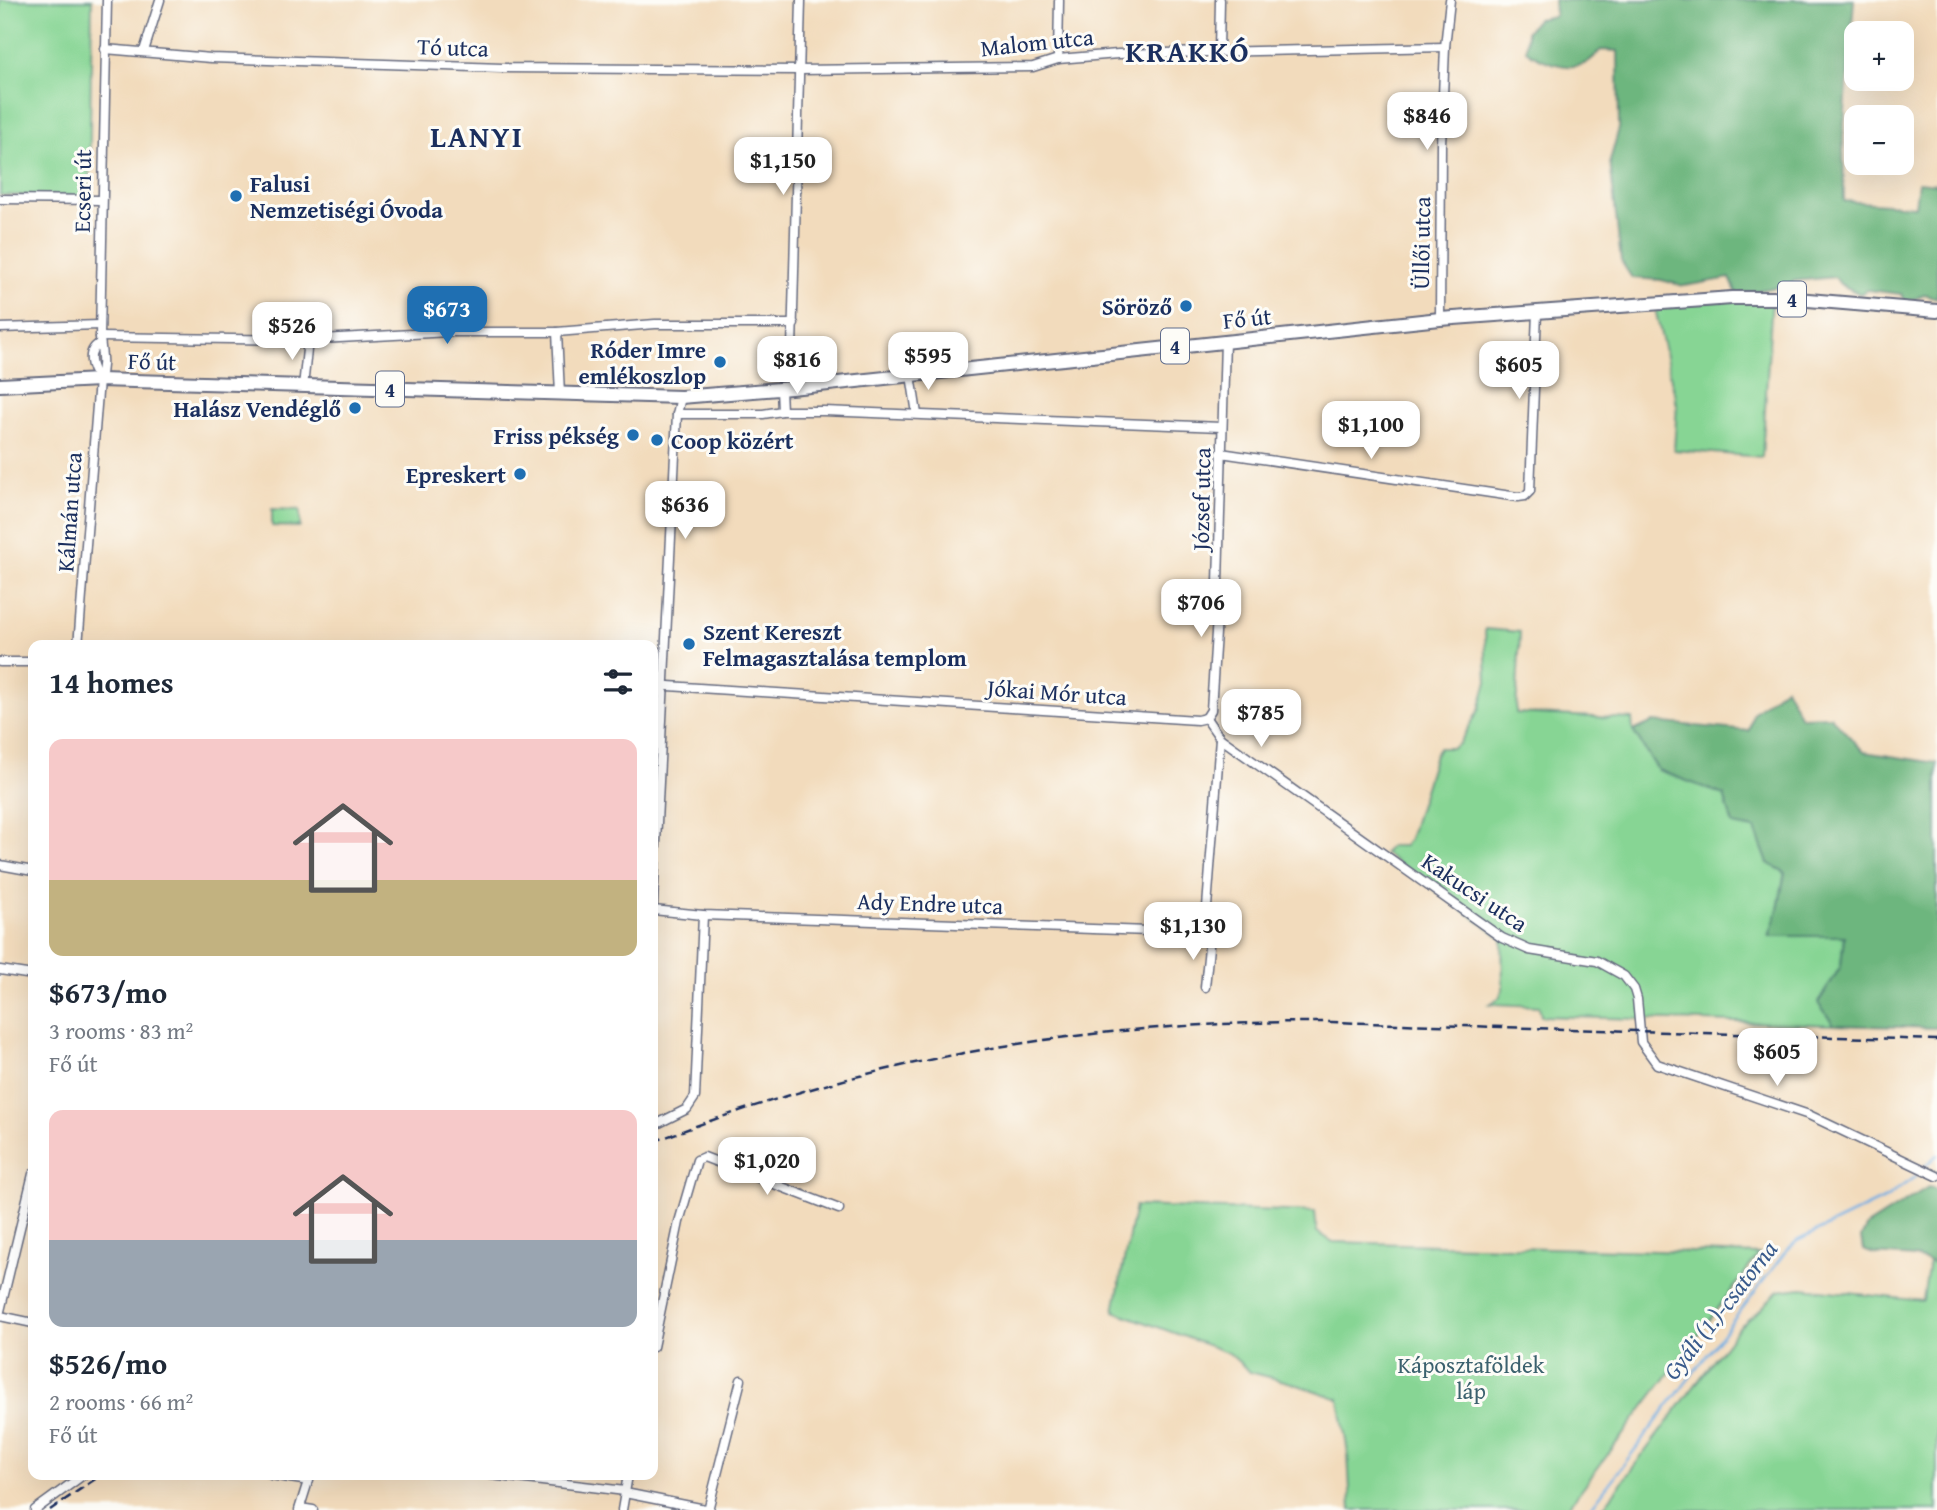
<!DOCTYPE html>
<meta charset="utf-8">
<style>
body{margin:0;font-family:"Gentium Book Plus",serif;background:#f2f2f3;color:#1f2937;height:100vh;display:flex;flex-direction:column;font-size:26px;white-space:nowrap}
*{box-sizing:border-box;margin:0}
p{font-size:23px;color:#747a83}
.icon{flex:none;width:38px;height:38px;fill:none;stroke:currentColor;stroke-width:2;stroke-linecap:round;stroke-linejoin:round}
.map{position:relative;flex:1;overflow:hidden}
.sheet{position:absolute;left:28px;top:640px;width:630px;height:840px;display:flex;flex-direction:column;background:#fff;border-radius:14px;box-shadow:0 7px 28px #0002}
.sheet>*{flex:none}
.buttons{position:absolute;left:1844px;top:21px;display:grid;gap:14px}
.buttons a{display:grid;place-items:center;width:70px;height:70px;border-radius:14px;background:#fff;box-shadow:0 7px 28px #0002;font-size:35px}
.price{position:absolute;translate:-50% -60px;padding:0 16px;border-radius:14px;background:#fff;color:#222;font-size:23px;line-height:46px;filter:drop-shadow(0 2px 4px #0008)}
.price::after{content:'';position:absolute;left:50%;top:42px;width:21px;height:16px;margin-left:-10px;background:inherit;clip-path:polygon(0 0,100% 0,50% 100%)}
.price.active{background:#1f6fb2;color:#fff}
ul{padding:0;list-style:none}
li{display:grid;align-content:center;gap:14px;height:371px;padding:0 21px}
li span{display:grid;place-items:center;height:217px;border-radius:14px;color:#555}
li>.icon{margin-inline-start:auto}
span .icon{width:126px;height:126px;fill:#fffc;stroke-width:1}
li b{font-size:30px}
h2{display:flex;justify-content:space-between;align-items:center;height:84px;padding:0 21px;font-size:30px}
.map>svg:first-child{display:block}
.green{fill:#87d594;stroke:#518279;stroke-width:2}
.forest{fill:#6db67e;stroke:#44726e;stroke-width:2}
.lines{fill:none;stroke-linecap:round;stroke-linejoin:round}
.stream{stroke:#70ade2;stroke-width:2.5}
.minor-casing{stroke:#666b7f;stroke-width:11}
.primary-casing{stroke:#666b7f;stroke-width:16}
.minor{stroke:#fff;stroke-width:8}
.primary{stroke:#fff;stroke-width:12}
.rail{stroke:#1b2f5e;stroke-width:2.5;stroke-dasharray:10 5;stroke-linecap:butt}
.poi-dot{fill:#1f6fb2;stroke:#fdfcf7;stroke-width:2.5}
.labels{text-anchor:middle;dominant-baseline:central;stroke-width:6;stroke-linejoin:round;paint-order:stroke}
.shield{fill:#fdfcf7;stroke:#5f6c8c;stroke-width:2}
.shield-label{font-size:21px;font-weight:bold;fill:#1b2f5e}
.street-label{font-size:23px;fill:#1b2f5e;stroke:#fdfcf7}
.poi-label{font-size:23px;font-weight:bold;fill:#1b2f5e;stroke:#fdfcf7;text-anchor:end}
.park-label{font-size:23px;fill:#3b616e;stroke:#fdfcf7}
.water-label{font-size:24px;font-style:italic;fill:#395b8c;stroke:#fdfcf7}
.district-label{font-size:30px;font-weight:bold;letter-spacing:2px;fill:#1b2f5e;stroke:#fdfcf7}
</style>
<div class="map">
<svg width="1937" height="1510" viewBox="0 0 1937 1510">
<rect width="100%" height="100%" fill="#fdfcf7"/>
<filter id="ink" filterUnits="userSpaceOnUse"><feTurbulence type="fractalNoise" baseFrequency=".0143" numOctaves="2"/><feDisplacementMap in="SourceGraphic" scale="14" xChannelSelector="R" yChannelSelector="G"/><feConvolveMatrix kernelMatrix="1 2 1 2 8 2 1 2 1" color-interpolation-filters="sRGB"/></filter>
<filter id="wash" filterUnits="userSpaceOnUse"><feTurbulence type="fractalNoise" baseFrequency=".00686" numOctaves="4" result="noise"/><feDisplacementMap in="SourceGraphic" scale="28" xChannelSelector="R" yChannelSelector="G"/><feGaussianBlur stdDeviation="1.57" result="paint"/><feColorMatrix in="noise" values="0 0 0 0 0 0 0 0 0 0 0 0 0 0 0 0 0 1.4 0 .05"/><feComposite in="paint" operator="in"/></filter>
<g filter="url(#wash)">
<rect width="100%" height="100%" fill="#f2dbbc"/>
<g class="green">
<polygon points="0,0 92,0 89,196 0,195"/>
<polygon points="1772,298 1762,457 1674,450 1677,405 1654,304"/>
<polygon points="272,509 300,510 300,527 272,526"/>
<polygon points="1485,629 1520,632 1516,713 1632,719 1633,731 1658,770 1725,795 1733,825 1755,829 1768,863 1785,872 1778,910 1844,935 1841,966 1818,1003 1834,1025 1541,1016 1539,1006 1490,1004 1499,998 1503,989 1502,938 1384,853 1390,846 1404,846 1409,839 1435,755 1439,748 1452,748 1459,744 1479,710 1487,682"/>
<polygon points="1135,1206 1315,1212 1317,1232 1333,1242 1759,1254 1566,1510 1351,1510 1348,1453 1339,1399 1292,1383 1250,1372 1229,1353 1114,1311"/>
<polygon points="1929,1261 1937,1264 1937,1510 1601,1510 1739,1327 1761,1309 1778,1291 1802,1288 1923,1301"/>
</g>
<g class="forest">
<path d="M1554 0H1854L1843 136 1844 201 1915 206 1918 182 1937 184V298L1924 294 1906 304 1901 294 1867 290 1860 294 1840 284 1835 277 1794 281 1789 285 1737 294 1730 278 1684 286 1661 280 1632 278 1621 261 1610 161 1619 128 1618 51 1601 50C1596 55 1590 62 1584 64 1567 71 1539 60 1526 50L1527 31 1537 19 1555 16Z"/>
<polygon points="1785,687 1801,717 1830,716 1864,752 1937,763 1937,1028 1834,1025 1818,1003 1841,966 1844,936 1769,936 1778,910 1785,872 1768,863 1755,829 1733,825 1724,795 1658,770 1633,731 1653,722 1749,731 1753,713"/>
<polygon points="1928,1187 1937,1189 1937,1264 1915,1257 1874,1254 1863,1250 1861,1238 1867,1226"/>
</g>
<g class="lines">
<g class="stream">
<polyline points="1926,1165 1937,1155"/>
<polyline points="1589,1510 1786,1251 1797,1241 1886,1198 1916,1176"/>
</g>
</g>
</g>
<g filter="url(#ink)">
<g class="lines">
<g class="minor-casing">
<g id="minor">
<polyline points="105,49 211,58 502,68 800,70 1033,67 1058,59 1118,54 1445,47"/>
<polyline points="144,51 160,0"/>
<polyline points="1219,51 1220,0"/>
<polyline points="1058,59 1059,0"/>
<polyline points="0,199 101,200"/>
<polyline points="1440,319 1441,144 1445,47 1450,0"/>
<polyline points="0,328 100,325"/>
<polyline points="557,332 560,394"/>
<polyline points="100,337 303,340 449,332 557,332 655,324 794,324"/>
<polyline points="911,375 917,414"/>
<path d="M99 380C91 368 85 352 100 343"/>
<polyline points="303,387 308,340"/>
<polyline points="791,388 801,0"/>
<polyline points="781,389 782,411"/>
<polyline points="677,414 763,414 782,411 824,411 1221,427"/>
<polyline points="1221,453 1518,497 1525,496 1530,491 1537,312"/>
<path d="M78 646 99 380C105 364 101 353 100 337L107 0"/>
<polyline points="0,662 33,662"/>
<polyline points="653,685 1197,720 1206,718"/>
<polyline points="1220,738 1502,938 1529,950 1597,961 1624,976 1634,989 1637,999 1641,1042 1657,1064 1809,1115 1937,1176"/>
<polyline points="0,865 33,871"/>
<polyline points="653,904 677,414 681,397"/>
<polyline points="653,910 703,915 1205,933"/>
<polyline points="0,970 33,975"/>
<polyline points="1205,987 1209,947 1205,933 1220,738 1206,718 1211,710 1217,617 1225,341"/>
<polyline points="653,1126 687,1109 695,1097 703,915"/>
<polyline points="0,1311 33,1174"/>
<polyline points="0,1316 33,1323"/>
<polyline points="653,1347 679,1222 697,1160 704,1157 839,1209"/>
<polyline points="271,1475 309,1481"/>
<polyline points="491,1475 625,1491"/>
<polyline points="625,1493 710,1510"/>
<polyline points="300,1508 313,1510"/>
<polyline points="35,1510 83,1475"/>
<polyline points="299,1510 310,1475"/>
<polyline points="622,1510 628,1475"/>
<polyline points="708,1510 741,1380"/>
</g>
</g>
<g class="primary-casing">
<polyline id="primary" points="0,385 99,380 681,397 791,388 1440,319 1732,298 1785,298 1937,311"/>
</g>
<use href="#minor" class="minor"/>
<use href="#primary" class="primary"/>
<g class="rail">
<path d="M653 1142C878 1055 1091 1021 1332 1022L1937 1040"/>
<polyline points="50,1510 101,1475"/>
</g>
</g>
</g>
<g class="poi-dot">
<circle cx="236" cy="196" r="7"/>
<circle cx="1186" cy="306" r="7"/>
<circle cx="720" cy="362" r="7"/>
<circle cx="355" cy="408" r="7"/>
<circle cx="633" cy="435" r="7"/>
<circle cx="657" cy="440" r="7"/>
<circle cx="520" cy="474" r="7"/>
<circle cx="689" cy="644" r="7"/>
</g>
<g class="labels">
<g class="shield">
<rect x="1778" y="281.5" width="28" height="35" rx="5"/>
<rect x="1161" y="328.5" width="28" height="35" rx="5"/>
<rect x="376" y="371.5" width="28" height="35" rx="5"/>
</g>
<g class="shield-label">
<text x="1792" y="299">4</text>
<text x="1175" y="346">4</text>
<text x="390" y="389">4</text>
</g>
<g class="street-label">
<text transform="translate(1037 42) rotate(-6)">Malom utca</text>
<text transform="translate(453 47) rotate(2)">Tó utca</text>
<text transform="translate(82 191) rotate(-89)">Ecseri út</text>
<text transform="translate(1421 243) rotate(-89)">Üllői utca</text>
<text transform="translate(1247 318) rotate(-6)">Fő út</text>
<text transform="translate(152 361) rotate(2)">Fő út</text>
<text transform="translate(1201 499) rotate(-89)">József utca</text>
<text transform="translate(69 512) rotate(-86)">Kálmán utca</text>
<text transform="translate(1057 692) rotate(4)">Jókai Mór utca</text>
<text transform="translate(1475 892) rotate(34)">Kakucsi utca</text>
<text transform="translate(930 903) rotate(2)">Ady Endre utca</text>
</g>
<g class="poi-label">
<text x="250" y="183" text-anchor="start">Falusi<tspan x="250" dy="26">Nemzetiségi Óvoda</tspan></text>
<text x="1172" y="306">Söröző</text>
<text x="706" y="349">Róder Imre<tspan x="706" dy="26">emlékoszlop</tspan></text>
<text x="341" y="408">Halász Vendéglő</text>
<text x="619" y="435">Friss pékség</text>
<text x="671" y="440" text-anchor="start">Coop közért</text>
<text x="506" y="474">Epreskert</text>
<text x="703" y="631" text-anchor="start">Szent Kereszt<tspan x="703" dy="26">Felmagasztalása templom</tspan></text>
</g>
<g class="park-label">
<text x="1471" y="1364">Káposztaföldek<tspan x="1471" dy="26">láp</tspan></text>
</g>
<g class="water-label">
<text transform="translate(1720 1310) rotate(-52)">Gyáli (1.)-csatorna</text>
</g>
<g class="district-label">
<text x="1188" y="51">KRAKKÓ</text>
<text x="477" y="136">LANYI</text>
</g>
</g>
</svg>
<div class="buttons">
<a>+</a>
<a>−</a>
</div>
<b class="price" style="left:1427px;top:152px">$846</b>
<b class="price" style="left:783px;top:197px">$1,150</b>
<b class="price active" style="left:447px;top:346px">$673</b>
<b class="price" style="left:292px;top:362px">$526</b>
<b class="price" style="left:928px;top:392px">$595</b>
<b class="price" style="left:797px;top:396px">$816</b>
<b class="price" style="left:1519px;top:401px">$605</b>
<b class="price" style="left:1371px;top:461px">$1,100</b>
<b class="price" style="left:685px;top:541px">$636</b>
<b class="price" style="left:1201px;top:639px">$706</b>
<b class="price" style="left:1261px;top:749px">$785</b>
<b class="price" style="left:1193px;top:962px">$1,130</b>
<b class="price" style="left:1777px;top:1088px">$605</b>
<b class="price" style="left:767px;top:1197px">$1,020</b>
<section class="sheet">
<h2>14 homes<svg class="icon" aria-label="filters" viewBox="0 0 24 24"><path d="M4 7h16M4 17h16"/><circle cx="9" cy="7" r="2"/><circle cx="15" cy="17" r="2"/></svg></h2>
<ul>
<li><span style="background:linear-gradient(#f6c9c9 65%,#c2b280 0)"><svg class="icon" aria-label="home" viewBox="0 0 24 24"><path d="M3 11l9-7 9 7M6 9v11h12V9"/></svg></span><div><b>$673/mo</b><p>3 rooms · 83 m²</p><p>Fő út</p></div></li>
<li><span style="background:linear-gradient(#f6c9c9 60%,#9aa5b1 0)"><svg class="icon" aria-label="home" viewBox="0 0 24 24"><path d="M3 11l9-7 9 7M6 9v11h12V9"/></svg></span><div><b>$526/mo</b><p>2 rooms · 66 m²</p><p>Fő út</p></div></li>
</ul>
</section>
</div>
